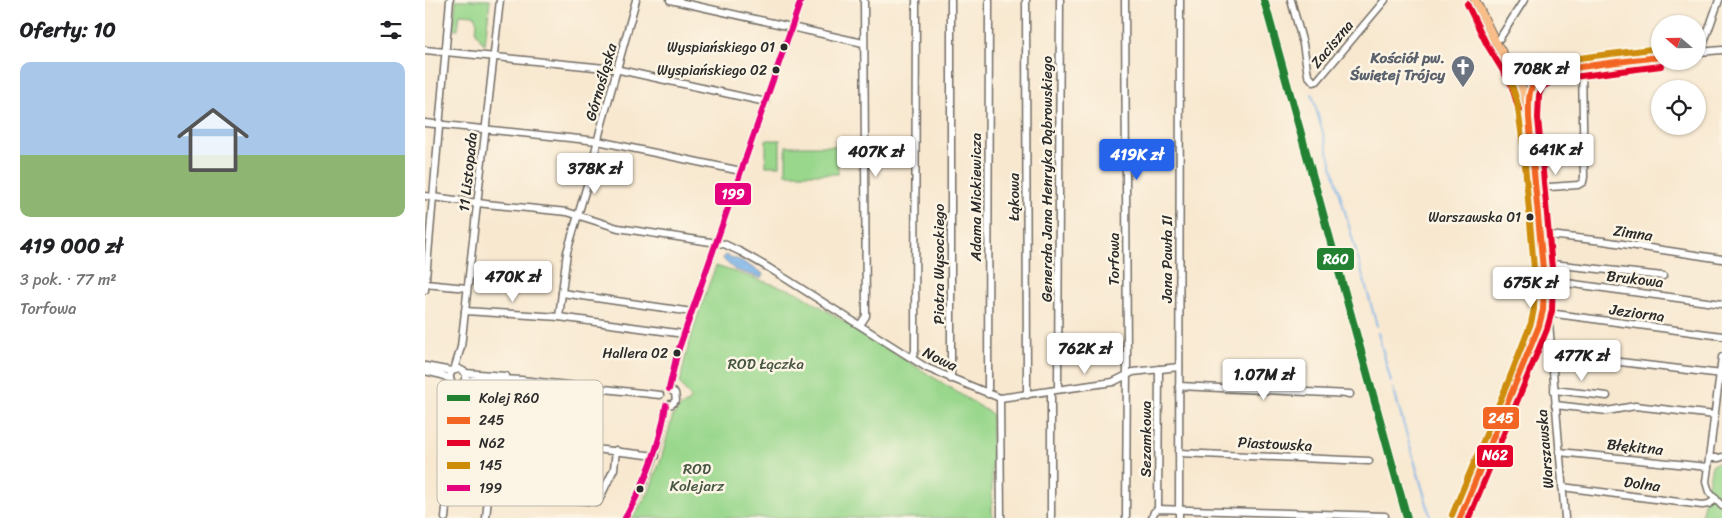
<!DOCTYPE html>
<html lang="pl">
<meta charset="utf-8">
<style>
body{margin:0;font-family:Sriracha,sans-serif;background:#f6f6f6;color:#202124;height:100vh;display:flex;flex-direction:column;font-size:19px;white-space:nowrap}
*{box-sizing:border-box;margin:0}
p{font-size:16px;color:#757577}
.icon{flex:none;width:28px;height:28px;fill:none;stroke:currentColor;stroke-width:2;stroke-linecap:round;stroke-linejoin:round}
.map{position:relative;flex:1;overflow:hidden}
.panel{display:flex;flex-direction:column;background:#fff;width:425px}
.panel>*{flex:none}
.needle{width:32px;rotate:290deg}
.controls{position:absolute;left:1226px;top:15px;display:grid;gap:10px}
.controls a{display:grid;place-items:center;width:55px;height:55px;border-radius:50%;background:#fff;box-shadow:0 1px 4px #0004;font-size:25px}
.price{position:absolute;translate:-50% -42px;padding:0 11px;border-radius:5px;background:#fff;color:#222;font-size:16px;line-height:32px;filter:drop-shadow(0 1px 2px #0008)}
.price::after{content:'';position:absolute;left:50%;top:30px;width:15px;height:11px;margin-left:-8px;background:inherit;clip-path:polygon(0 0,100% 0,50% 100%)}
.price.current{background:#2563eb;color:#fff}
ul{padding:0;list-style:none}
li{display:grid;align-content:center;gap:10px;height:265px;padding:0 20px}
li span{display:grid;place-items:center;height:155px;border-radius:10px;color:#555}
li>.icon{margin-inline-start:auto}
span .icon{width:90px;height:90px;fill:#fffc;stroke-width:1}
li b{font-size:21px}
h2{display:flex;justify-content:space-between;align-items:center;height:60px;padding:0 20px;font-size:21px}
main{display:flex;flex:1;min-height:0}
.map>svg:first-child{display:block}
.green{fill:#99d78c;stroke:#62815c}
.water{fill:#77b0e7;stroke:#516e89}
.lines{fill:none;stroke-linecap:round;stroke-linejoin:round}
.stream{stroke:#77b0e7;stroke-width:2}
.minor-casing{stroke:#736d65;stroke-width:9}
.major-casing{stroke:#736d65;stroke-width:10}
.minor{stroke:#fff;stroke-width:6}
.major{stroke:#f8bd89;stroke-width:8}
.bus-1-casing{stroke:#fcf5e5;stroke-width:10}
.bus-2-casing{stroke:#fcf5e5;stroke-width:10}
.bus-3-casing{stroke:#fcf5e5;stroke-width:10}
.bus-4-casing{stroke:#fcf5e5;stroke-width:10}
.bus-1{stroke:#f26522;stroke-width:6}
.bus-2{stroke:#e4002b;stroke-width:6}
.bus-3{stroke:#ce8d09;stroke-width:6}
.bus-4{stroke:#e5007d;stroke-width:6}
.rail-1-casing{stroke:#fcf5e5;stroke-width:11}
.rail-1{stroke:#238132;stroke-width:8}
.bus-dot{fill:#2b2b2b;stroke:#fcf5e5;stroke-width:2}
.labels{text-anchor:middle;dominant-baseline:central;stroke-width:5;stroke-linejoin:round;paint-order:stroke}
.bus-label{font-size:14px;fill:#2b2b2b;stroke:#fcf5e5;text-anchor:end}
.street-label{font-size:15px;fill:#2b2b2b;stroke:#fcf5e5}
.worship-label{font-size:15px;font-weight:bold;fill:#5b616d;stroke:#fcf5e5;text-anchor:end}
.park-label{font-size:15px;fill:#465643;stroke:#fcf5e5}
.key{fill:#fcf5e5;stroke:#bdb8ad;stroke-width:1}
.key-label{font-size:14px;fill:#2b2b2b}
.line-badge{stroke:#fcf5e5;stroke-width:2}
.badge-label{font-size:14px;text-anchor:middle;font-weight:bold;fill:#fff}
</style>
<main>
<section class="panel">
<h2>Oferty: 10<svg class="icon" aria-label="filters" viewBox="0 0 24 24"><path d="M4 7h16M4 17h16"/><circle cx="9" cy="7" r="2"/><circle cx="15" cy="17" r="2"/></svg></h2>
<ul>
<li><span style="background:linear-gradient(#a9c7e8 60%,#8fb573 0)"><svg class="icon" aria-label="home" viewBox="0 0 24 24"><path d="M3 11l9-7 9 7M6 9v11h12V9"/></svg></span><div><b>419 000 zł</b><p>3 pok. · 77 m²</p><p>Torfowa</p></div></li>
</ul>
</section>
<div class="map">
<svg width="1297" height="518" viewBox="0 0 1297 518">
<rect width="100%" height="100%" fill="#fcf5e5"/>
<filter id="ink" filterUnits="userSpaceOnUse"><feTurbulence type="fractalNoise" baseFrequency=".02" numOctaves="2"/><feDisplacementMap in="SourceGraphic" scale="10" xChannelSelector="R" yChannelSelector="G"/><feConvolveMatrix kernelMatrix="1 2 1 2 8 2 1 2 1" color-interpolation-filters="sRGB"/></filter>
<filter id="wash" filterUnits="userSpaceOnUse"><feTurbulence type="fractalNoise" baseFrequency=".0096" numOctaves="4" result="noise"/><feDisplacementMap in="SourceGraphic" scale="20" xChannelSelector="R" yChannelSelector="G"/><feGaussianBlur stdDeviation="1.12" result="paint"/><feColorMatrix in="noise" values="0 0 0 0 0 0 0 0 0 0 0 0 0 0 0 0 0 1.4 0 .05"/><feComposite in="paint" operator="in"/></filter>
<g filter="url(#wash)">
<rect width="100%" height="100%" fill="#f8e8d0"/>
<g class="green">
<polygon points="31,0 65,0 60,44 58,43 51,32 52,22 49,15 35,14 33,29 28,29"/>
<rect x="341" y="140" width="14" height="26"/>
<rect x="361" y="146" width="52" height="28"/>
<path d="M291 266 372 292 567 414V518H207L224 492 237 456 248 415 256 406 262 404 266 397 260 391 255 383C262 343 276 305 291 266Z"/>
<polygon points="1297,461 1297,518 1276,518 1287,465"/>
</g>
<polygon class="water" points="300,255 314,260 337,273 338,275 336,278 310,270 298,259"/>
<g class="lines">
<g class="stream">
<polyline points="887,94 952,326"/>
<polyline points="953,333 966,382"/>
<polyline points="968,388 1006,518"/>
</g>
</g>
</g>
<g filter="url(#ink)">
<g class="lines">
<g class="minor-casing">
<g id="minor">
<polyline points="245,0 438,43"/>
<polyline points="601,0 602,395"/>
<polyline points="700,0 702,361 701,518"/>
<polyline points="866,0 878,44 883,75 889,82 892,81 960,0"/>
<polyline points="1075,38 1099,0"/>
<polyline points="0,50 190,69 341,102"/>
<polyline points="1276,51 1294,0"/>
<polyline points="1274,52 1297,50"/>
<polyline points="1094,80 1129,71 1235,57"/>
<path d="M1105 109C1106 94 1105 83 1120 75"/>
<polyline points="0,123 173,141 316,171"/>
<polyline points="1111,188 1153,185 1158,182 1159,177 1157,67"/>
<polyline points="0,196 61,204 142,212 193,228 299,244 316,252 344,268 502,368 575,398 688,382 708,372 754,367"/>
<polyline points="1115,234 1178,241 1297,259"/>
<polyline points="1118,263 1238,276"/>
<polyline points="0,284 42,288"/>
<polyline points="0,290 25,0"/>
<polyline points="137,293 267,312"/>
<polyline points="40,311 134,317 259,334"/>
<polyline points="1123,313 1297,336"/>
<polyline points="134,317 142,252 162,185 175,131 211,0"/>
<polyline points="435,325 441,316 439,0"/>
<polyline points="1108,341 1120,346 1126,353"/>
<polyline points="1127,354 1297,374"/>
<polyline points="1297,357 1281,482 1284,492 1297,506"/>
<polyline points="487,358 490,351 490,345 491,0"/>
<polyline points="0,366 27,371"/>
<polyline points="29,370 36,347 75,0"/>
<polyline points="0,371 17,375 25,379"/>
<polyline points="40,373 81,376"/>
<polyline points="526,379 526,0"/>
<polyline points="41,381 60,378 96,380 235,395"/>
<polyline points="754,386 925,394"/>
<polyline points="244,389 252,354 376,0"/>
<polyline points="633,389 635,0"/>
<polyline points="1129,390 1182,396"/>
<polyline points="626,391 626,518"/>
<polyline points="563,394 564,0"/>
<polyline points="575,398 576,518"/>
<polyline points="241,405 247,404 251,400 250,393 244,389"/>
<polyline points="1130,405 1182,411 1210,406 1290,415"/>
<polyline points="28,433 231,456"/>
<polyline points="1134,452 1283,467"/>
<polyline points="754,453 944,461"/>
<polyline points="1284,458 1294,458 1297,457"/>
<polyline points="23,487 173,502 189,469 191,450"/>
<polyline points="1137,487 1277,505 1284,504 1291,499"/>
<polyline points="733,509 734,369"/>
<path d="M20 518 32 392 41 378 40 372 34 369 27 371C21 379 29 385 32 392"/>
<polyline points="61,518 69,438"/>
<path d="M200 518C222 483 236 447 241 405"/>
<polyline points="727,518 729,512 733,509 960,516"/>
<polyline points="754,518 755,0"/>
<polyline points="1140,518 1123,310 1119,280 1297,304"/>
</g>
</g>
<g class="major-casing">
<polyline id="major" points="1035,518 1114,326 1118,310 1119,280 1108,152 1101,99 1094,80 1070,41 1050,0"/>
</g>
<use href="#minor" class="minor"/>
<use href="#major" class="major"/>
<g class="bus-1-casing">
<path id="bus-1" d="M1035 518 1114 326 1118 310 1119 280 1104 118C1104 107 1102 89 1111 81 1125 67 1211 60 1235 57"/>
</g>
<g class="bus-2-casing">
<g id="bus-2">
<polyline points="1042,4 1062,45 1086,84 1094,110"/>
<polyline points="1044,518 1122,329 1127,311 1128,279 1113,118 1114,95 1117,87 1132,79 1236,66"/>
</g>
</g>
<g class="bus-3-casing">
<path id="bus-3" d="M1027 515 1083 382 1106 323 1109 309 1110 280 1099 153 1092 101 1086 82V76C1098 61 1210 52 1234 48"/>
</g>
<g class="bus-4-casing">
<g id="bus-4">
<polyline points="244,389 252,354 376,0"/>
<path d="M200 518C221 482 235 446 241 405"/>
</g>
</g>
<use href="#bus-1" class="bus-1"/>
<use href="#bus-2" class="bus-2"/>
<use href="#bus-3" class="bus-3"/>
<use href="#bus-4" class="bus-4"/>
<g class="rail-1-casing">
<polyline id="rail-1" points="839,0 982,518"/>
</g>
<use href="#rail-1" class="rail-1"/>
</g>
</g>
<defs>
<g id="church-pin" transform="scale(1.25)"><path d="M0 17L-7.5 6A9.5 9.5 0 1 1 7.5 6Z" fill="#6b7280" stroke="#fcf5e5"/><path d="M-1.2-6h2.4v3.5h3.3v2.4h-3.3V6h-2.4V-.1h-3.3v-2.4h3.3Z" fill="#fff"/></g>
</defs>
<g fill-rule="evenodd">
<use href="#church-pin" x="1038" y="67"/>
</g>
<g class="bus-dot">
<circle cx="359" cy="47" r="4.5"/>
<circle cx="351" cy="70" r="4.5"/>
<circle cx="1105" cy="217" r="4.5"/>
<circle cx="252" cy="353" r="4.5"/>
<circle cx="215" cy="489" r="4.5"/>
</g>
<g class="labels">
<g class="bus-label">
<text x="350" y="47">Wyspiańskiego 01</text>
<text x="342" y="70">Wyspiańskiego 02</text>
<text x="1096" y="217">Warszawska 01</text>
<text x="243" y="353">Hallera 02</text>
</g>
<g class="street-label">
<text transform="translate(907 44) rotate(-50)">Zaciszna</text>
<text transform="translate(176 82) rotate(-74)">Górnośląska</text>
<text transform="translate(43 172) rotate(-84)">11 Listopada</text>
<text transform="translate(622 179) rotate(-90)">Generała Jana Henryka Dąbrowskiego</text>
<text transform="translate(551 197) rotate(-90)">Adama Mickiewicza</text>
<text transform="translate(589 197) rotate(-90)">Łąkowa</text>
<text transform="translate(1208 233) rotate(8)">Zimna</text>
<text transform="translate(689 259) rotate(-90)">Torfowa</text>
<text transform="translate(742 259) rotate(-90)">Jana Pawła II</text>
<text transform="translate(514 264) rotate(-90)">Piotra Wysockiego</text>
<text transform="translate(1210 279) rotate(7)">Brukowa</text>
<text transform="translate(1212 313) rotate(8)">Jeziorna</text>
<text transform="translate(515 359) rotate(26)">Nowa</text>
<text transform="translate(721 439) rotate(-90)">Sezamkowa</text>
<text transform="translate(850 444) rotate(3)">Piastowska</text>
<text transform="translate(1210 447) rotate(6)">Błękitna</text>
<text transform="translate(1120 449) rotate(-95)">Warszawska</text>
<text transform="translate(1217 484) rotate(8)">Dolna</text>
</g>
<g class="worship-label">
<text x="1020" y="58">Kościół pw.<tspan x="1020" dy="17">Świętej Trójcy</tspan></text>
</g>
<g class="park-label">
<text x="341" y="364">ROD Łączka</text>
<text x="272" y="469">ROD<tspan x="272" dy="17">Kolejarz</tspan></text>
</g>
</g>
<rect x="12" y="380" width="166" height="126" rx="8" class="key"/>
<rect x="22" y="395" width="23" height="6" fill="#238132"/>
<rect x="22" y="417" width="23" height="7" fill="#f26522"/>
<rect x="22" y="440" width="23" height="6" fill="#e4002b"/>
<rect x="22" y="462" width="23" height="7" fill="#ce8d09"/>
<rect x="22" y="485" width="23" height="6" fill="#e5007d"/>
<g class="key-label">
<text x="54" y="403">Kolej R60</text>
<text x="54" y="425">245</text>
<text x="54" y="448">N62</text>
<text x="54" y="470">145</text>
<text x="54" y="493">199</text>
</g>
<g class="line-badge">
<rect x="289" y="182" width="38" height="24" rx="5" fill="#e5007d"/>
<rect x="891" y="247" width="39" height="24" rx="5" fill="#238132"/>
<rect x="1057" y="406" width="38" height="24" rx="5" fill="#f26522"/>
<rect x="1051" y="444" width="38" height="24" rx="5" fill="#e4002b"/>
</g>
<g class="badge-label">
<text x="308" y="199">199</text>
<text x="911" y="264">R60</text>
<text x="1076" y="423">245</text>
<text x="1070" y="460">N62</text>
</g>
</svg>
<div class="controls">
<a><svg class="needle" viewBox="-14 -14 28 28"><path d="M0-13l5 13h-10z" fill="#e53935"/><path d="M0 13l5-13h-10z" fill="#757577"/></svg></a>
<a><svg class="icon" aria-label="locate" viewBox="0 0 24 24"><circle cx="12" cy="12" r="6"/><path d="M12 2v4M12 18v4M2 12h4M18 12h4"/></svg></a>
</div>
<b class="price" style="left:1116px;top:95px">708K zł</b>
<b class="price" style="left:1131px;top:176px">641K zł</b>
<b class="price" style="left:451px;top:178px">407K zł</b>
<b class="price current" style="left:712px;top:181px">419K zł</b>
<b class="price" style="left:170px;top:195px">378K zł</b>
<b class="price" style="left:88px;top:303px">470K zł</b>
<b class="price" style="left:1106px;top:309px">675K zł</b>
<b class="price" style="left:660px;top:375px">762K zł</b>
<b class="price" style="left:1157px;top:382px">477K zł</b>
<b class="price" style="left:839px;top:401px">1.07M zł</b>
</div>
</main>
